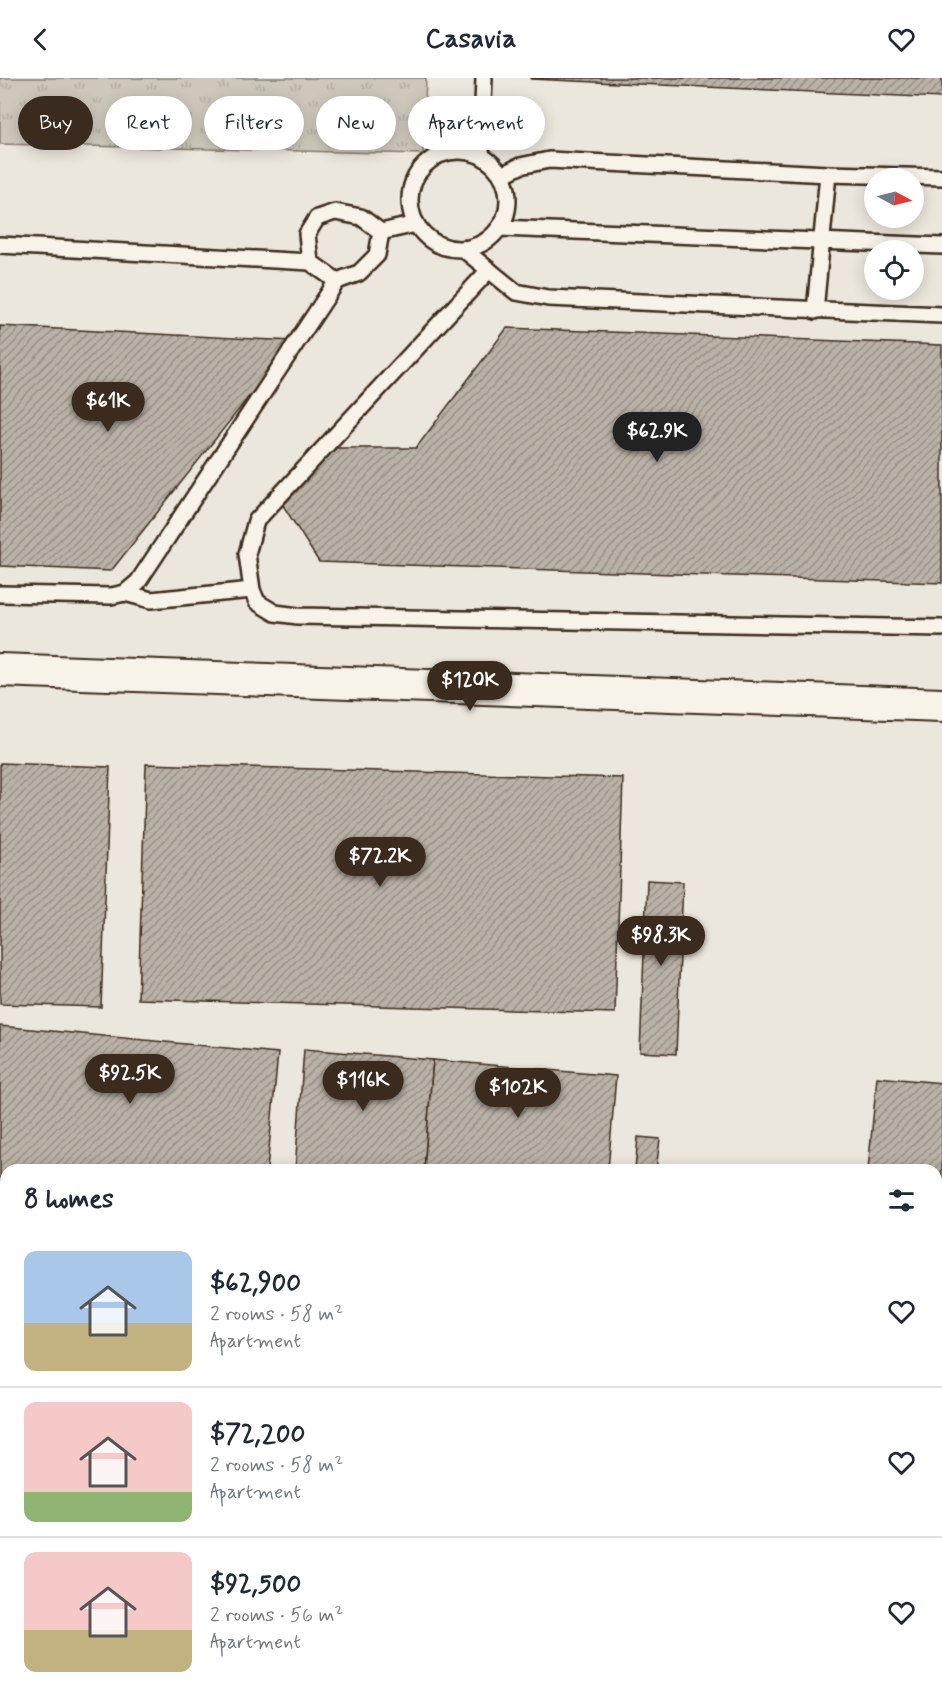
<!DOCTYPE html>
<meta charset="utf-8">
<style>
body{margin:0;font-family:Mynerve,sans-serif;background:#f2f2f3;color:#1f2937;height:100vh;display:flex;flex-direction:column;font-size:22px;white-space:nowrap}
*{box-sizing:border-box;margin:0}
p{font-size:20px;color:#747a83}
.icon{flex:none;width:33px;height:33px;fill:none;stroke:currentColor;stroke-width:2;stroke-linecap:round;stroke-linejoin:round}
.map{position:relative;flex:1;overflow:hidden}
.panel{position:absolute;left:0px;top:1086px;width:942px;height:534px;display:flex;flex-direction:column;background:#fff;border-radius:18px 18px 0 0;box-shadow:0 3px 15px #0003}
.panel>*{flex:none}
.guide{position:absolute;left:18px;top:18px;width:600px;height:54px;display:flex;gap:12px}
.needle{width:39px;rotate:97deg}
.fabs{position:absolute;left:864px;top:90px;display:grid;gap:12px}
.fabs a{display:grid;place-items:center;width:60px;height:60px;border-radius:50%;background:#fff;box-shadow:0 3px 15px #0003;font-size:30px}
.price{position:absolute;translate:-50% -51px;padding:0 14px;border-radius:21px;background:#3b2a1e;color:#fff;font-size:20px;line-height:39px;filter:drop-shadow(0 2px 3px #0008)}
.price::after{content:'';position:absolute;left:50%;top:36px;width:18px;height:14px;margin-left:-9px;background:inherit;clip-path:polygon(0 0,100% 0,50% 100%)}
.price.selected{background:#222;color:#fff}
ul{padding:0;list-style:none}
li{display:flex;align-items:center;gap:18px;height:150px;padding:0 24px}
li+li{border-top:2px solid #e0e1e3}
li span{display:grid;place-items:center;flex:none;width:168px;height:120px;border-radius:12px;color:#555}
li>.icon{margin-inline-start:auto}
span .icon{width:72px;height:72px;fill:#fffc;stroke-width:1}
li b{font-size:26px}
h2{display:flex;justify-content:space-between;align-items:center;height:72px;padding:0 24px;font-size:26px}
.tag{padding:0 21px;border-radius:27px;background:#fff;box-shadow:0 3px 15px #0003;font-size:21px;line-height:54px}
.tag.selected{background:#3b2a1e;color:#fff}
header{display:flex;justify-content:space-between;align-items:center;height:78px;padding:0 24px;background:#fff;font-size:27px;font-weight:800}
.map>svg:first-child{display:block}
.grass{fill:url(#grass-tufts);stroke:#84796d;stroke-width:1.5}
.building{fill:url(#building-hatch);stroke:#3b2a1e;stroke-width:1.5}
.lines{fill:none;stroke-linecap:round;stroke-linejoin:round}
.service-casing{stroke:#3b2a1e;stroke-width:20}
.minor-casing{stroke:#3b2a1e;stroke-width:36}
.service{stroke:#f7f3e8;stroke-width:15}
.minor{stroke:#f7f3e8;stroke-width:32}
</style>
<header><svg class="icon" aria-label="back" viewBox="0 0 24 24"><path d="M15 5l-7 7 7 7"/></svg>Casavia<svg class="icon" aria-label="heart" viewBox="0 0 24 24"><path d="M12 20l-8-8c-3-5 5-10 8-4 3-6 11-1 8 4z"/></svg></header>
<div class="map">
<svg width="942" height="1620" viewBox="0 0 942 1620">
<defs>
<pattern id="grass-tufts" width="24" height="20" patternUnits="userSpaceOnUse" patternTransform="scale(1.5)"><rect width="24" height="20" fill="#cec8bc"/><path d="M3 7l-1-3M5 7V3M7 7l1-3M15 17l-1-3M17 17v-4M19 17l1-3" fill="none" stroke="#b2aca1"/></pattern>
<pattern id="building-hatch" width="6" height="6" patternUnits="userSpaceOnUse" patternTransform="scale(1.5)"><rect width="6" height="6" fill="#bab2a7"/><path d="M-1 1l2-2M0 6l6-6M5 7l2-2" fill="none" stroke="#989187"/></pattern>
</defs>
<rect width="100%" height="100%" fill="#ece7dc"/>
<filter id="ink" filterUnits="userSpaceOnUse"><feTurbulence type="fractalNoise" baseFrequency=".0167" numOctaves="2"/><feDisplacementMap in="SourceGraphic" scale="12" xChannelSelector="R" yChannelSelector="G"/><feConvolveMatrix kernelMatrix="1 2 1 2 8 2 1 2 1" color-interpolation-filters="sRGB"/></filter>
<g filter="url(#ink)">
<polygon class="grass" points="0,0 426,0 423,76 0,66"/>
<g class="building">
<polygon points="942,0 942,20 531,1 531,0"/>
<polygon points="0,248 293,263 111,493 0,488"/>
<polygon points="507,250 942,267 942,505 319,484 279,421 334,370 416,370"/>
<polygon points="0,685 110,689 101,929 0,926"/>
<polygon points="146,686 623,700 615,935 138,921"/>
<polygon points="647,802 683,804 676,976 640,974"/>
<polygon points="0,948 278,975 267,1092 6,1092 6,1173 0,1172"/>
<polygon points="304,971 433,982 424,1092 295,1092"/>
<polygon points="433,982 616,998 608,1092 424,1092"/>
<polygon points="877,999 942,1005 942,1265 936,1265 936,1092 868,1092"/>
<polygon points="638,1059 660,1061 656,1092 635,1092"/>
<polygon points="936,1450 942,1451 942,1620 891,1620 892,1614 936,1614"/>
<polygon points="598,1614 885,1614 884,1620 597,1620"/>
</g>
<g class="lines">
<g class="service-casing">
<g id="service">
<circle cx="459" cy="122" r="49"/>
<polyline points="481,77 484,0"/>
<polyline points="502,97 520,88 549,82 828,96 942,99"/>
<polyline points="499,150 942,168"/>
<polyline points="0,167 310,184 337,203 359,195 377,177 381,154"/>
<polyline points="463,171 516,214 548,220 942,237"/>
<polyline points="310,184 307,156 317,140 335,134 361,139 381,154 416,146"/>
<polyline points="489,192 256,443 247,476 252,512 257,524 275,535 298,538 942,550"/>
<polyline points="815,233 828,96"/>
<polyline points="125,515 151,522 252,512"/>
<polyline points="0,516 111,518 125,515 138,504 337,203"/>
<polyline points="936,1284 942,1283"/>
<polyline points="567,1620 567,1614"/>
</g>
</g>
<g class="minor-casing">
<g id="minor">
<polyline points="0,592 942,627"/>
<polyline points="0,1282 6,1283"/>
<polyline points="936,1364 942,1364"/>
</g>
</g>
<use href="#service" class="service"/>
<use href="#minor" class="minor"/>
</g>
</g>
</svg>
<div class="fabs">
<a><svg class="needle" viewBox="-14 -14 28 28"><path d="M0-13l5 13h-10z" fill="#e53935"/><path d="M0 13l5-13h-10z" fill="#747a83"/></svg></a>
<a><svg class="icon" aria-label="locate" viewBox="0 0 24 24"><circle cx="12" cy="12" r="6"/><path d="M12 2v4M12 18v4M2 12h4M18 12h4"/></svg></a>
</div>
<b class="price" style="left:108px;top:355px">$61K</b>
<b class="price selected" style="left:657px;top:385px">$62.9K</b>
<b class="price" style="left:470px;top:634px">$120K</b>
<b class="price" style="left:380px;top:810px">$72.2K</b>
<b class="price" style="left:661px;top:889px">$98.3K</b>
<b class="price" style="left:130px;top:1027px">$92.5K</b>
<b class="price" style="left:363px;top:1034px">$116K</b>
<b class="price" style="left:518px;top:1041px">$102K</b>
<div class="guide">
<a class="tag selected">Buy</a>
<a class="tag">Rent</a>
<a class="tag">Filters</a>
<a class="tag">New</a>
<a class="tag">Apartment</a>
</div>
<section class="panel">
<h2>8 homes<svg class="icon" aria-label="filters" viewBox="0 0 24 24"><path d="M4 7h16M4 17h16"/><circle cx="9" cy="7" r="2"/><circle cx="15" cy="17" r="2"/></svg></h2>
<ul>
<li><span style="background:linear-gradient(#a9c7e8 60%,#c2b280 0)"><svg class="icon" aria-label="home" viewBox="0 0 24 24"><path d="M3 11l9-7 9 7M6 9v11h12V9"/></svg></span><div><b>$62,900</b><p>2 rooms · 58 m²</p><p>Apartment</p></div><svg class="icon" aria-label="heart" viewBox="0 0 24 24"><path d="M12 20l-8-8c-3-5 5-10 8-4 3-6 11-1 8 4z"/></svg></li>
<li><span style="background:linear-gradient(#f6c9c9 75%,#8fb573 0)"><svg class="icon" aria-label="home" viewBox="0 0 24 24"><path d="M3 11l9-7 9 7M6 9v11h12V9"/></svg></span><div><b>$72,200</b><p>2 rooms · 58 m²</p><p>Apartment</p></div><svg class="icon" aria-label="heart" viewBox="0 0 24 24"><path d="M12 20l-8-8c-3-5 5-10 8-4 3-6 11-1 8 4z"/></svg></li>
<li><span style="background:linear-gradient(#f6c9c9 65%,#c2b280 0)"><svg class="icon" aria-label="home" viewBox="0 0 24 24"><path d="M3 11l9-7 9 7M6 9v11h12V9"/></svg></span><div><b>$92,500</b><p>2 rooms · 56 m²</p><p>Apartment</p></div><svg class="icon" aria-label="heart" viewBox="0 0 24 24"><path d="M12 20l-8-8c-3-5 5-10 8-4 3-6 11-1 8 4z"/></svg></li>
</ul>
</section>
</div>
